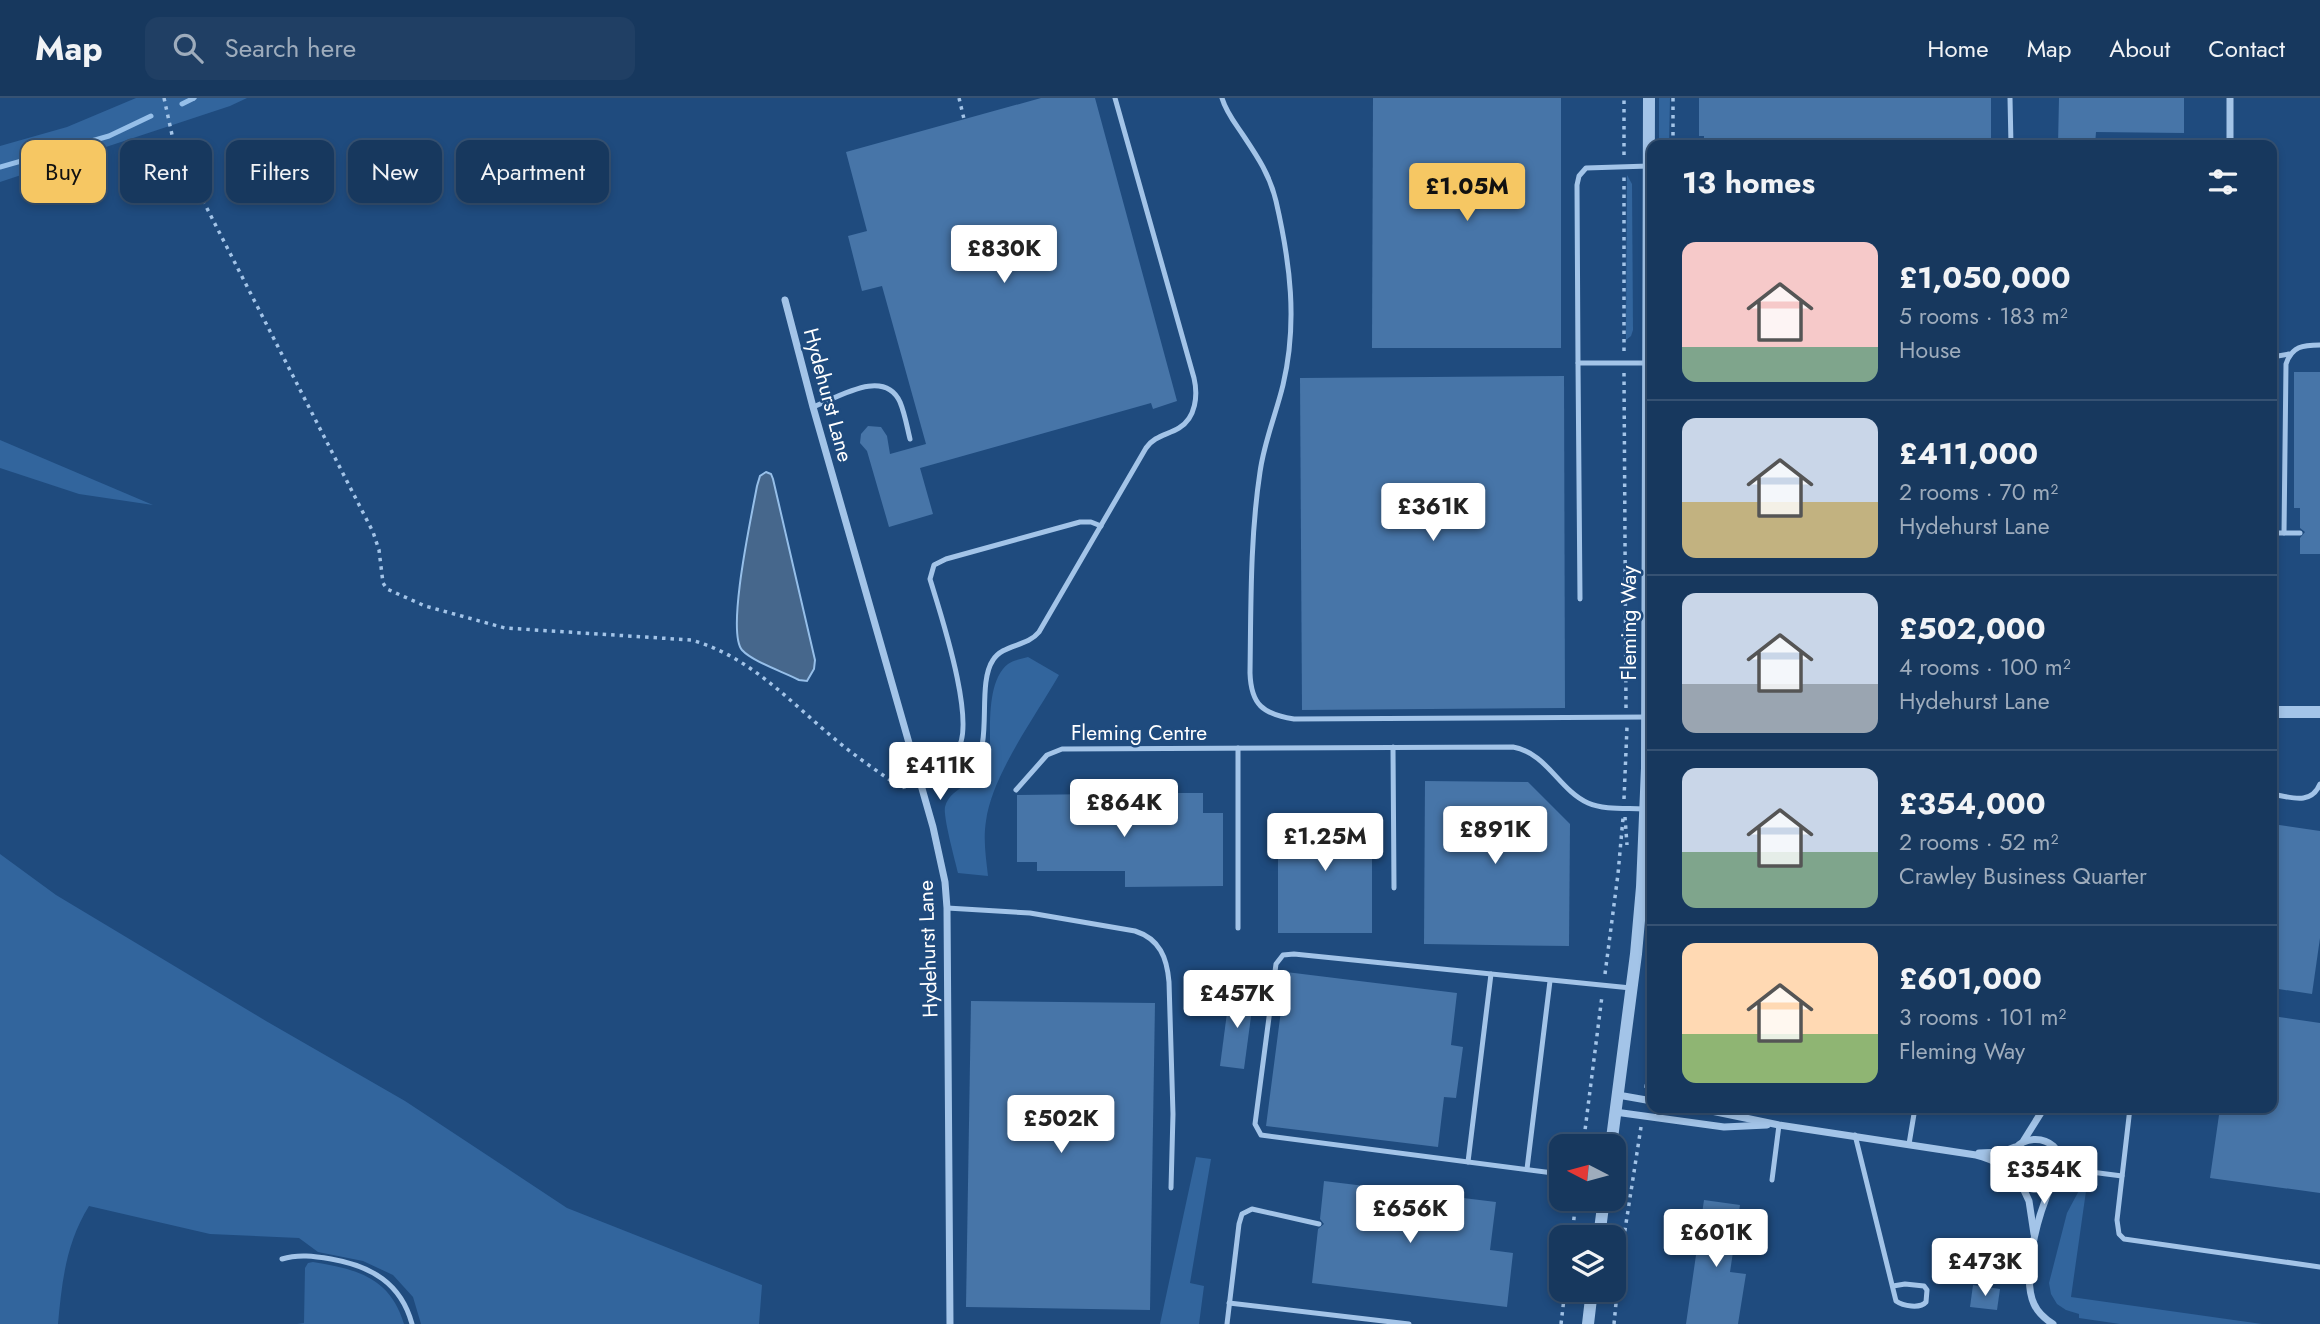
<!DOCTYPE html>
<meta charset="utf-8">
<style>
body{margin:0;font-family:Jost,sans-serif;background:#203f64;color:#f1f3f6;height:100vh;display:flex;flex-direction:column;font-size:26px;white-space:nowrap}
*{box-sizing:border-box;margin:0}
p{font-size:23px;color:#9eacbc}
.icon{flex:none;width:38px;height:38px;fill:none;stroke:currentColor;stroke-width:2;stroke-linecap:round;stroke-linejoin:round}
.map{position:relative;flex:1;overflow:hidden}
.sheet{position:absolute;left:1647px;top:42px;width:630px;height:973px;display:flex;flex-direction:column;background:#17385e;border-radius:14px;box-shadow:0 4px 10px #0003,0 0 0 2px #365273}
.sheet>*{flex:none}
.banner{position:absolute;left:21px;top:42px;width:665px;height:63px;display:flex;gap:14px}
.needle{width:46px;rotate:276deg}
.tools{position:absolute;left:1549px;top:1036px;display:grid;gap:14px}
.tools a{display:grid;place-items:center;width:77px;height:77px;border-radius:14px;background:#17385e;box-shadow:0 4px 10px #0003,0 0 0 2px #365273;font-size:35px}
.price{position:absolute;translate:-50% -60px;padding:0 16px;border-radius:7px;background:#fff;color:#222;font-size:23px;line-height:46px;filter:drop-shadow(0 2px 4px #0008)}
.price::after{content:'';position:absolute;left:50%;top:42px;width:21px;height:16px;margin-left:-10px;background:inherit;clip-path:polygon(0 0,100% 0,50% 100%)}
.price.selected{background:#f6c763;color:#111}
ul{padding:0;list-style:none}
li{display:flex;align-items:center;gap:21px;height:175px;padding:0 35px}
li+li{border-top:2px solid #365273}
li span{display:grid;place-items:center;flex:none;width:196px;height:140px;border-radius:14px;color:#555}
li>.icon{margin-inline-start:auto}
span .icon{width:84px;height:84px;fill:#fffc;stroke-width:1}
li b{font-size:30px}
h2{display:flex;justify-content:space-between;align-items:center;height:84px;padding:0 35px;font-size:30px}
.pill{padding:0 24px;border-radius:14px;background:#17385e;box-shadow:0 4px 10px #0003,0 0 0 2px #365273;font-size:24px;line-height:63px}
.pill.selected{background:#f6c763;color:#111}
header{display:flex;align-items:center;gap:42px;box-sizing:border-box;height:98px;padding:0 35px;background:#17385e;border-bottom:2px solid #365273}
header strong{font-size:33px}
nav{display:flex;gap:38px;margin-inline-start:auto;font-size:24px}
.search{width:490px;height:63px;background:#203f64;display:flex;align-items:center;gap:18px;box-sizing:border-box;padding:0 24px;border-radius:14px;color:#9eacbc;font-size:26px}
.map>svg:first-child{display:block}
.green{fill:#32659d}
.water{fill:#46678c;stroke:#96bfe9;stroke-width:2}
.lines{fill:none;stroke-linecap:round;stroke-linejoin:round}
.stream{stroke:#96bfe9;stroke-width:5}
.building{fill:#4775a8}
.path{stroke:#a3c4e8;stroke-width:3.5;stroke-dasharray:3.5 5;stroke-linecap:butt}
.service{stroke:#a3c4e8;stroke-width:5}
.minor{stroke:#a3c4e8;stroke-width:7}
.tertiary{stroke:#a3c4e8;stroke-width:12}
.labels{text-anchor:middle;dominant-baseline:central;stroke-width:5;stroke-linejoin:round;paint-order:stroke}
.street-label{font-size:21px;fill:#fff;stroke:#1f4b7e}
</style>
<header>
<strong>Map</strong>
<div class="search"><svg class="icon" aria-label="search" viewBox="0 0 24 24"><circle cx="10" cy="10" r="6"/><path d="M15 15l6 6"/></svg>Search here</div>
<nav><a>Home</a><a>Map</a><a>About</a><a>Contact</a></nav>
</header>
<div class="map">
<svg width="2320" height="1226" viewBox="0 0 2320 1226">
<rect width="100%" height="100%" fill="#1f4b7e"/>
<g class="green">
<polygon points="136,0 247,0 230,8 0,84 0,48 67,29"/>
<polygon points="1659,0 1670,0 1669,47 1659,47"/>
<polygon points="1627,77 1632,86 1633,232 1631,238 1626,242"/>
<polygon points="0,342 153,407 79,396 0,370"/>
<path d="M1028 559 1059 577C1035 619 992 677 986 723 983 742 986 760 988 778L958 775C955 762 943 719 945 709 951 686 985 685 990 662 991 636 985 584 1008 566 1013 562 1022 561 1028 559Z"/>
<path d="M0 756 56 797 266 923 405 1003 567 1110 762 1187 759 1226H421L413 1199 393 1177 363 1163 318 1154 299 1140 210 1136 89 1108C66 1145 62 1183 58 1226H0Z"/>
<polygon points="1196,1059 1211,1061 1190,1185 1204,1188 1199,1226 1160,1226"/>
<polygon points="2083,1085 2087,1086 2071,1199 2262,1226 2120,1226 2079,1220 2079,1216 2066,1212 2057,1206 2051,1196 2049,1185 2067,1115"/>
<path d="M313 1164C356 1171 390 1179 404 1226H297L304 1225 305 1170 308 1165Z"/>
</g>
<path class="water" d="M766 374 771 376 773 381 815 562 814 571 807 583 799 582C784 574 753 564 742 552 726 533 752 416 757 388L760 378Z"/>
<g class="lines">
<g class="stream">
<polyline points="182,6 194,0"/>
<polyline points="0,69 109,38 151,18"/>
</g>
</g>
<g class="building">
<polygon points="1041,0 1095,0 1177,303 1153,311 1151,305 920,370 933,416 889,429 867,353 860,345 861,336 868,328 881,329 887,338 890,356 926,346 882,188 862,193 848,138 867,133 846,54"/>
<polygon points="1373,0 1561,0 1561,250 1372,250"/>
<polygon points="1699,0 1991,0 1991,47 1704,47 1704,38 1699,38"/>
<polygon points="2059,0 2184,0 2184,35 2096,34 2095,47 2058,47"/>
<polygon points="2294,274 2320,274 2320,456 2300,456 2300,440 2305,434 2300,430 2300,410 2294,410"/>
<polygon points="1564,278 1565,610 1302,612 1300,280"/>
<polygon points="1425,683 1528,684 1570,726 1569,848 1424,846"/>
<polygon points="1144,695 1203,695 1203,715 1223,715 1223,788 1125,789 1125,773 1037,773 1037,764 1017,764 1017,697 1101,696 1101,717 1144,717"/>
<rect x="1278" y="715" width="94" height="120"/>
<polygon points="2272,726 2320,733 2320,840 2312,896 2272,890"/>
<polygon points="1286,874 1457,895 1451,947 1463,949 1456,1000 1444,999 1438,1049 1266,1028"/>
<polygon points="1230,892 1254,896 1244,971 1220,968"/>
<polygon points="971,903 1155,905 1150,1212 966,1209"/>
<polygon points="2272,918 2320,925 2320,1095 2210,1080 2220,1010 2272,1010"/>
<polygon points="1324,1083 1496,1104 1490,1152 1513,1155 1507,1209 1312,1185 1318,1131 1324,1126 1320,1121"/>
<polygon points="1704,1102 1740,1107 1730,1174 1746,1176 1738,1226 1686,1226"/>
<polygon points="1973,1187 2000,1191 1997,1212 1970,1209"/>
</g>
<g class="lines">
<g class="path">
<path d="M164 0 174 46 373 434 379 452 383 485 387 491 425 508 505 530 691 542C750 558 790 604 836 642 856 659 879 674 901 690L908 688"/>
<polyline points="959,0 964,21"/>
<polyline points="1673,0 1673,47"/>
<polyline points="1624,57 1624,0"/>
<polyline points="1624,253 1624,79"/>
<polyline points="1624,275 1626,610"/>
<polyline points="1624,701 1627,629"/>
<polyline points="1625,719 1627,747"/>
<polyline points="1605,876 1618,776 1623,720"/>
<polyline points="1646,990 1652,929"/>
<polyline points="1583,1048 1602,898"/>
<polyline points="1572,1139 1576,1101"/>
<polyline points="1561,1226 1565,1192"/>
<polyline points="1614,1226 1620,1164 1641,1029"/>
</g>
<g class="service">
<path d="M1222 0C1226 14 1235 25 1243 37 1257 58 1270 77 1276 103 1290 164 1298 224 1283 287 1276 316 1264 344 1260 374 1250 440 1251 508 1250 575 1251 607 1263 616 1294 621L1648 619"/>
<polyline points="2010,0 2011,47"/>
<polyline points="2172,47 2230,46"/>
<polyline points="2272,259 2289,256"/>
<polyline points="1578,265 1580,501"/>
<polyline points="1646,265 1578,265 1577,87 1579,78 1586,70 1649,68"/>
<path d="M813 309C837 300 884 269 900 304 905 316 907 329 910 341"/>
<polyline points="2272,435 2300,435"/>
<path d="M2284 435 2286 266C2292 248 2303 247 2320 247"/>
<polyline points="1393,649 1394,790"/>
<polyline points="1238,650 1238,830"/>
<path d="M916 667C928 664 947 662 956 653 979 630 939 511 930 481L934 467 946 461 1080 424H1091L1101 428"/>
<path d="M921 684C936 680 959 677 972 667 994 649 976 587 993 562 1003 546 1027 549 1039 534L1146 350C1154 338 1167 337 1179 330 1196 320 1198 297 1194 280L1115 0"/>
<path d="M1016 692 1047 657 1062 651 1513 649C1547 655 1559 692 1588 705 1604 712 1626 710 1643 711"/>
<path d="M2272 696C2290 699 2311 708 2320 686"/>
<path d="M947 810 1030 815 1135 833C1160 841 1167 860 1169 884L1173 1016 1171 1090"/>
<polyline points="2130,1010 2117,1122 2119,1136 2124,1141 2320,1169"/>
<path d="M1855 1037 1896 1203C1903 1208 1920 1211 1926 1204L1927 1192 1924 1188 1905 1186 1893 1188"/>
<polyline points="1909,1046 1915,1010"/>
<polyline points="1468,1064 1491,876"/>
<polyline points="2060,1070 2122,1078"/>
<polyline points="1527,1071 1550,883"/>
<polyline points="1561,1076 1261,1037 1255,1026 1276,866 1283,857 1294,856 1631,890"/>
<polyline points="1772,1082 1779,1027"/>
<path d="M282 1161C298 1156 314 1158 331 1161 371 1168 401 1185 412 1226"/>
<polyline points="1229,1205 1409,1226"/>
<polyline points="1227,1226 1239,1126 1242,1116 1252,1111 1319,1126"/>
</g>
<g class="minor">
<polyline points="2230,0 2230,47"/>
<polyline points="785,202 813,309 933,729 945,784 947,810 950,1226"/>
<polyline points="1618,997 1652,1003"/>
<path d="M1697 1010 1779 1027 1976 1057C1985 1059 1994 1063 2002 1068 2020 1080 2030 1105 2054 1082"/>
<polyline points="1615,1014 1724,1029 1767,1027"/>
<polyline points="2024,1042 2044,1010"/>
<polyline points="1979,1055 2002,1054 2015,1049"/>
<path d="M2012 1076C2000 1031 2066 1031 2060 1070 2058 1080 2049 1090 2046 1100 2036 1126 2022 1180 2034 1206 2038 1215 2045 1221 2053 1226"/>
<polyline points="2022,1088 2029,1103 2034,1136"/>
</g>
<g class="tertiary">
<polyline points="2272,614 2320,614"/>
<polyline points="1611,1048 1636,856 1642,789 1647,670 1649,0"/>
<polyline points="1599,1139 1604,1101"/>
<polyline points="1588,1226 1592,1192"/>
</g>
</g>
<g class="labels">
<g class="street-label">
<text transform="translate(828 297) rotate(75)">Hydehurst Lane</text>
<text transform="translate(1629 525) rotate(-90)">Fleming Way</text>
<text x="1139" y="635">Fleming Centre</text>
<text transform="translate(928 851) rotate(-92)">Hydehurst Lane</text>
</g>
</g>
</svg>
<div class="tools">
<a><svg class="needle" viewBox="-14 -14 28 28"><path d="M0-13l5 13h-10z" fill="#e53935"/><path d="M0 13l5-13h-10z" fill="#9eacbc"/></svg></a>
<a><svg class="icon" aria-label="layers" viewBox="0 0 24 24"><path d="M12 4l9 5-9 5-9-5zM3 14l9 5 9-5"/></svg></a>
</div>
<b class="price selected" style="left:1467px;top:125px">£1.05M</b>
<b class="price" style="left:1004px;top:187px">£830K</b>
<b class="price" style="left:1433px;top:445px">£361K</b>
<b class="price" style="left:940px;top:704px">£411K</b>
<b class="price" style="left:1124px;top:741px">£864K</b>
<b class="price" style="left:1495px;top:768px">£891K</b>
<b class="price" style="left:1325px;top:775px">£1.25M</b>
<b class="price" style="left:1237px;top:932px">£457K</b>
<b class="price" style="left:1061px;top:1057px">£502K</b>
<b class="price" style="left:2044px;top:1108px">£354K</b>
<b class="price" style="left:1410px;top:1147px">£656K</b>
<b class="price" style="left:1716px;top:1171px">£601K</b>
<b class="price" style="left:1985px;top:1200px">£473K</b>
<div class="banner">
<a class="pill selected">Buy</a>
<a class="pill">Rent</a>
<a class="pill">Filters</a>
<a class="pill">New</a>
<a class="pill">Apartment</a>
</div>
<section class="sheet">
<h2>13 homes<svg class="icon" aria-label="filters" viewBox="0 0 24 24"><path d="M4 7h16M4 17h16"/><circle cx="9" cy="7" r="2"/><circle cx="15" cy="17" r="2"/></svg></h2>
<ul>
<li><span style="background:linear-gradient(#f6c9c9 75%,#7fa58c 0)"><svg class="icon" aria-label="home" viewBox="0 0 24 24"><path d="M3 11l9-7 9 7M6 9v11h12V9"/></svg></span><div><b>£1,050,000</b><p>5 rooms · 183 m²</p><p>House</p></div></li>
<li><span style="background:linear-gradient(#c9d6e8 60%,#c2b280 0)"><svg class="icon" aria-label="home" viewBox="0 0 24 24"><path d="M3 11l9-7 9 7M6 9v11h12V9"/></svg></span><div><b>£411,000</b><p>2 rooms · 70 m²</p><p>Hydehurst Lane</p></div></li>
<li><span style="background:linear-gradient(#c9d6e8 65%,#9aa5b1 0)"><svg class="icon" aria-label="home" viewBox="0 0 24 24"><path d="M3 11l9-7 9 7M6 9v11h12V9"/></svg></span><div><b>£502,000</b><p>4 rooms · 100 m²</p><p>Hydehurst Lane</p></div></li>
<li><span style="background:linear-gradient(#c9d6e8 60%,#7fa58c 0)"><svg class="icon" aria-label="home" viewBox="0 0 24 24"><path d="M3 11l9-7 9 7M6 9v11h12V9"/></svg></span><div><b>£354,000</b><p>2 rooms · 52 m²</p><p>Crawley Business Quarter</p></div></li>
<li><span style="background:linear-gradient(#ffd9b3 65%,#8fb573 0)"><svg class="icon" aria-label="home" viewBox="0 0 24 24"><path d="M3 11l9-7 9 7M6 9v11h12V9"/></svg></span><div><b>£601,000</b><p>3 rooms · 101 m²</p><p>Fleming Way</p></div></li>
</ul>
</section>
</div>
